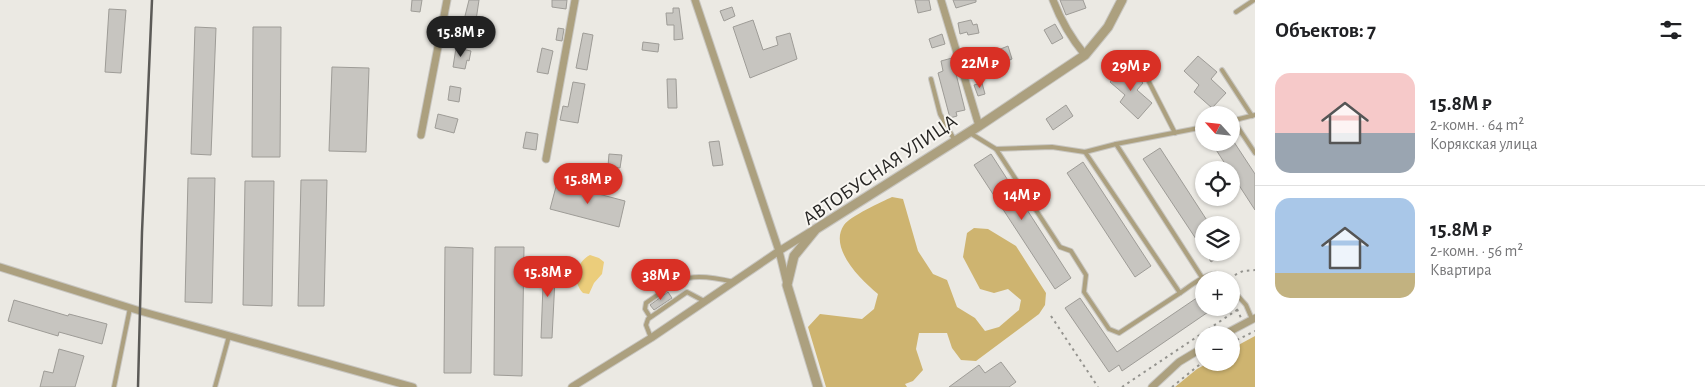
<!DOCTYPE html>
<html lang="ru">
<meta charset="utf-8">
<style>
body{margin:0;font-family:"Alegreya Sans",sans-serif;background:#f2f2f2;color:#202124;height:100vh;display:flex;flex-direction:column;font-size:19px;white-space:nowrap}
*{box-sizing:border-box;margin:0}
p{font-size:16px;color:#757577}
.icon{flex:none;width:28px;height:28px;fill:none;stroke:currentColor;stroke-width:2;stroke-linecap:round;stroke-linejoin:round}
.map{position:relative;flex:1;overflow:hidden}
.panel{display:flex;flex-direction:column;background:#fff;width:450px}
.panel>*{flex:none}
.needle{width:32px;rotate:297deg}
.fabs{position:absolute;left:1195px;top:106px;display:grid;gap:10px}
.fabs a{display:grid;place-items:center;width:45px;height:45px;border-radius:50%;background:#fff;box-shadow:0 1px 4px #0004;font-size:25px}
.price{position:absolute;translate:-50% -42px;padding:0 11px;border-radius:18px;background:#d93025;color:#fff;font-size:16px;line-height:32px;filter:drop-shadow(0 1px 2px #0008)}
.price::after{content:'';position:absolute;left:50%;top:30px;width:15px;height:11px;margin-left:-8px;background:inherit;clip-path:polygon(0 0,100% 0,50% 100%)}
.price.selected{background:#222;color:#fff}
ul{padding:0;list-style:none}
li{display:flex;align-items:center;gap:15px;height:125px;padding:0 20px}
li+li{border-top:1px solid #e0e0e0}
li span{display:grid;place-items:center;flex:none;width:140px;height:100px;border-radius:15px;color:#555}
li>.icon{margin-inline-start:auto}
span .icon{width:60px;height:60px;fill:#fffc;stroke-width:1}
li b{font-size:21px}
h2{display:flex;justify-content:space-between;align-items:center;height:60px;padding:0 20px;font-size:21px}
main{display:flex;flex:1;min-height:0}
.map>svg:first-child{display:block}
.green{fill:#ceb470}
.water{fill:#ebcd7b}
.building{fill:#c7c5c0;stroke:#9e9c97}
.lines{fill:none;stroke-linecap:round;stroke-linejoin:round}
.service-casing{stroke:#c8c6c1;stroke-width:6}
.minor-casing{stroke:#c8c6c1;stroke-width:9}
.tertiary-casing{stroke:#c8c6c1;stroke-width:11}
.path{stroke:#94938e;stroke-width:2;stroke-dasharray:2.5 4;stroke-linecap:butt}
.service{stroke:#aca07f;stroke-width:4}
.minor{stroke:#aca07f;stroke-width:7}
.tertiary{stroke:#aca07f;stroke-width:9}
.rail{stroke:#5b5a57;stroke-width:2.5}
.labels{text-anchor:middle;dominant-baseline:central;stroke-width:4;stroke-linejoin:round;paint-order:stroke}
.street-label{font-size:20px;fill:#272624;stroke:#f8f6f1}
</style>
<main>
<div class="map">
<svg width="1255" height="387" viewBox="0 0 1255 387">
<rect width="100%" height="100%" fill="#ebe9e3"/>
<g class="green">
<path d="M892 197 903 199 918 251 933 274 947 280 957 307 975 318 985 331 999 327 1019 310 1021 300 1008 289 994 293 980 289 963 257 967 233 974 228 988 229 1016 246 1046 293 1045 305 1039 314 976 361 961 360 952 348 947 333H919L916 349 923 370 913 381 905 384 907 387H826L808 327 820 314 862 319 874 309 878 294C861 280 828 248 844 225 849 217 883 201 892 197Z"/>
<polygon points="1255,336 1255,387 1175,387 1197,369 1208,363 1231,362 1231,349"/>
</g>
<path class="water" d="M590 255 599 258 604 262 602 274 594 283 589 294 583 293C572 281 575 263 590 255Z"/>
<g class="building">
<polygon points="412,0 422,0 420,12 411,11"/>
<polygon points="469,0 479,0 475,27 463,24"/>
<polygon points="552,0 567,0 566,9 552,7"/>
<polygon points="915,0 929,0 931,10 918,13"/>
<polygon points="953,0 976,0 976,2 956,8"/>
<polygon points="1060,0 1083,0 1086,8 1066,15"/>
<polygon points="732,7 735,16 724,21 720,11"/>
<polygon points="673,8 679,8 683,39 674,40 674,25 667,25 666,13 673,13"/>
<polygon points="109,9 126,10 121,73 105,72"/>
<polygon points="753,20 763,50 778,45 776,37 790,33 797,59 750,78 733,27"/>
<polygon points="971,20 973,25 977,24 979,33 968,35 967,32 960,34 958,23"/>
<polygon points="1055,24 1063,38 1052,44 1044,30"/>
<polygon points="195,27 216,28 211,155 191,154"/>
<polygon points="253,27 281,27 280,157 252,157"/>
<polygon points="558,28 564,29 562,41 556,40"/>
<polygon points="583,33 593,35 587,70 576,68"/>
<polygon points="942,34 945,44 932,48 929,39"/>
<polygon points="643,42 659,44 658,52 642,50"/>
<polygon points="1008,46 1012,59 1003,63 998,50"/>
<polygon points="456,48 471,51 469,61 467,60 465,69 453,67"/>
<polygon points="542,48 553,51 548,74 537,72"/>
<polygon points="1198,56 1217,72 1211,79 1226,93 1212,108 1194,92 1199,85 1184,71"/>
<polygon points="952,58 965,110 956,112 957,116 950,118 938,73 943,71 941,61"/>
<polygon points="1124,66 1143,83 1137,90 1152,103 1138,119 1120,102 1125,95 1110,82"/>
<polygon points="332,67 369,68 366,152 329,151"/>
<polygon points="667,79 676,79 677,108 668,108"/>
<polygon points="573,82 585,84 578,123 560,120 563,106 568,107"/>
<polygon points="982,83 985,94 978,96 974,85"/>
<polygon points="450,86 461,88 459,102 448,100"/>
<polygon points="1066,105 1073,116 1053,130 1046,119"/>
<polygon points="438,114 458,119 454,133 435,128"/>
<polygon points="526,132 538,134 536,150 523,148"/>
<polygon points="719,141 723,165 713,166 709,142"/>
<polygon points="1217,142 1234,142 1255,174 1255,210 1231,173 1231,170 1229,170 1213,145"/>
<polygon points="1160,148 1210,225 1204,225 1204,251 1143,159"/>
<polygon points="609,154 622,155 620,168 608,166"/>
<polygon points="991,154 1071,278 1055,289 974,165"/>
<polygon points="1083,162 1151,266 1135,277 1067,173"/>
<polygon points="188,178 215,178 212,303 185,302"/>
<polygon points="301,180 327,180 324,306 298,306"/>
<polygon points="245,181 274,181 272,306 243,305"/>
<polygon points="557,183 625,201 619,227 550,209"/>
<polygon points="445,247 473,248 471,373 444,373"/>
<polygon points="495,247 524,247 522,376 494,375"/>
<polygon points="1205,252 1226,252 1211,262"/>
<polygon points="544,259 556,259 552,338 541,338"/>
<polygon points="668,292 672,298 654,310 650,305"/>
<polygon points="1204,293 1204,308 1214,308 1122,371 1119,365 1109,372 1065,308 1080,298 1117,352"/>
<polygon points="14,300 68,316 69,314 107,324 102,344 59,332 58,336 8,321"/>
<polygon points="59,349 84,356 75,387 40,387 44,371 53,373"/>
<polygon points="1001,362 1016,382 1009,387 949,387 979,365 985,373"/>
</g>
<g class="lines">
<g class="service-casing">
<g id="service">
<polyline points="1236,12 1254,0"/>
<polyline points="1222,70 1252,116"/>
<polyline points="931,79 940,114 955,141"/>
<polyline points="1149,82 1175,133"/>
<polyline points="1233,120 1255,153"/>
<polyline points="1231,121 1255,115"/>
<polyline points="970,133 996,149 1052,147 1085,152 1116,144 1204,127"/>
<polyline points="1116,144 1203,279"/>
<polyline points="996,149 1060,247 1071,251 1086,275 1084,292 1109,329 1119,333 1180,293"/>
<path d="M1085 152 1180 293C1189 287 1203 275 1214 274 1219 273 1222 277 1224 280"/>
<polyline points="1231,288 1246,305 1252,319"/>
<path d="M650 317 645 309 646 303C684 277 687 271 734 282"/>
<polyline points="651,338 646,325 648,319 687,292 704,301"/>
<polyline points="114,387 130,308"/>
<polyline points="215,387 229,336"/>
</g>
</g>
<g class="minor-casing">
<g id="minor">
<polyline points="695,0 779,251 787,284"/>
<polyline points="941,0 979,126"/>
<path d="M1053 0C1061 21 1071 38 1085 55"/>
<polyline points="421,135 447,0"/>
<polyline points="546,159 575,0"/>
<polyline points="0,267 140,311 413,387"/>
<polyline points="1223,335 1255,318"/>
<polyline points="572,387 651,338 779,251 813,230"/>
<polyline points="1152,387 1179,362 1204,347"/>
</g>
</g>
<g class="tertiary-casing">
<polyline id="tertiary" points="818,387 787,285 794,256 816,229 979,126 1085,55 1108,27 1122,0"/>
</g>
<g class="path">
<polyline points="1229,278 1243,271 1255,270"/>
<polyline points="1237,309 1241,318"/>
<polyline points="1051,316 1098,387"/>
<polyline points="1231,343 1255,331"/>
<polyline points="1122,387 1240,308"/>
<polyline points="1172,387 1204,361"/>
</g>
<use href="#service" class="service"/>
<use href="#minor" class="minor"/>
<use href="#tertiary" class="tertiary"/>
<polyline class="rail" points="138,387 142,232 152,0"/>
</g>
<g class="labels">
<g class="street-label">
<text transform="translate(880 170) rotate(-34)">АВТОБУСНАЯ УЛИЦА</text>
</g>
</g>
</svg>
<div class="fabs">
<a><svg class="needle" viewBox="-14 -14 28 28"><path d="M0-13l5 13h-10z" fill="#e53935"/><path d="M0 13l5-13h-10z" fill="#757577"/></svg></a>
<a><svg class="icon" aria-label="locate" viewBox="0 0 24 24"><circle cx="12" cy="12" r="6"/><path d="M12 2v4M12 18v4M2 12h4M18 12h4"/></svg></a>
<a><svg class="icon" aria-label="layers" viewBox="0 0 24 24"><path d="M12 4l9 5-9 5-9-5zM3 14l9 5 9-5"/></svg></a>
<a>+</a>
<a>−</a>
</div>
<b class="price selected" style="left:461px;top:58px">15.8M ₽</b>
<b class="price" style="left:980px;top:89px">22M ₽</b>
<b class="price" style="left:1131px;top:92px">29M ₽</b>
<b class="price" style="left:588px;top:205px">15.8M ₽</b>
<b class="price" style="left:1022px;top:221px">14M ₽</b>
<b class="price" style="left:548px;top:298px">15.8M ₽</b>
<b class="price" style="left:661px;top:301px">38M ₽</b>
</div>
<section class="panel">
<h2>Объектов: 7<svg class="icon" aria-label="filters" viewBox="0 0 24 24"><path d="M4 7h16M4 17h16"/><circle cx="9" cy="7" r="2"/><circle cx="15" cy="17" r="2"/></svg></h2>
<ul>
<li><span style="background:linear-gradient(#f6c9c9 60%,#9aa5b1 0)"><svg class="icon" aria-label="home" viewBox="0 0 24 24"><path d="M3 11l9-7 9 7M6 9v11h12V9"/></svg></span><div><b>15.8M ₽</b><p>2-комн. · 64 m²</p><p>Корякская улица</p></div></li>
<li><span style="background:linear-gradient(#a9c7e8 75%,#c2b280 0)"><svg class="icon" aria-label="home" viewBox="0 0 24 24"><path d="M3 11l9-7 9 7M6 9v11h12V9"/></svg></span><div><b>15.8M ₽</b><p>2-комн. · 56 m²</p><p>Квартира</p></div></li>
</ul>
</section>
</main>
